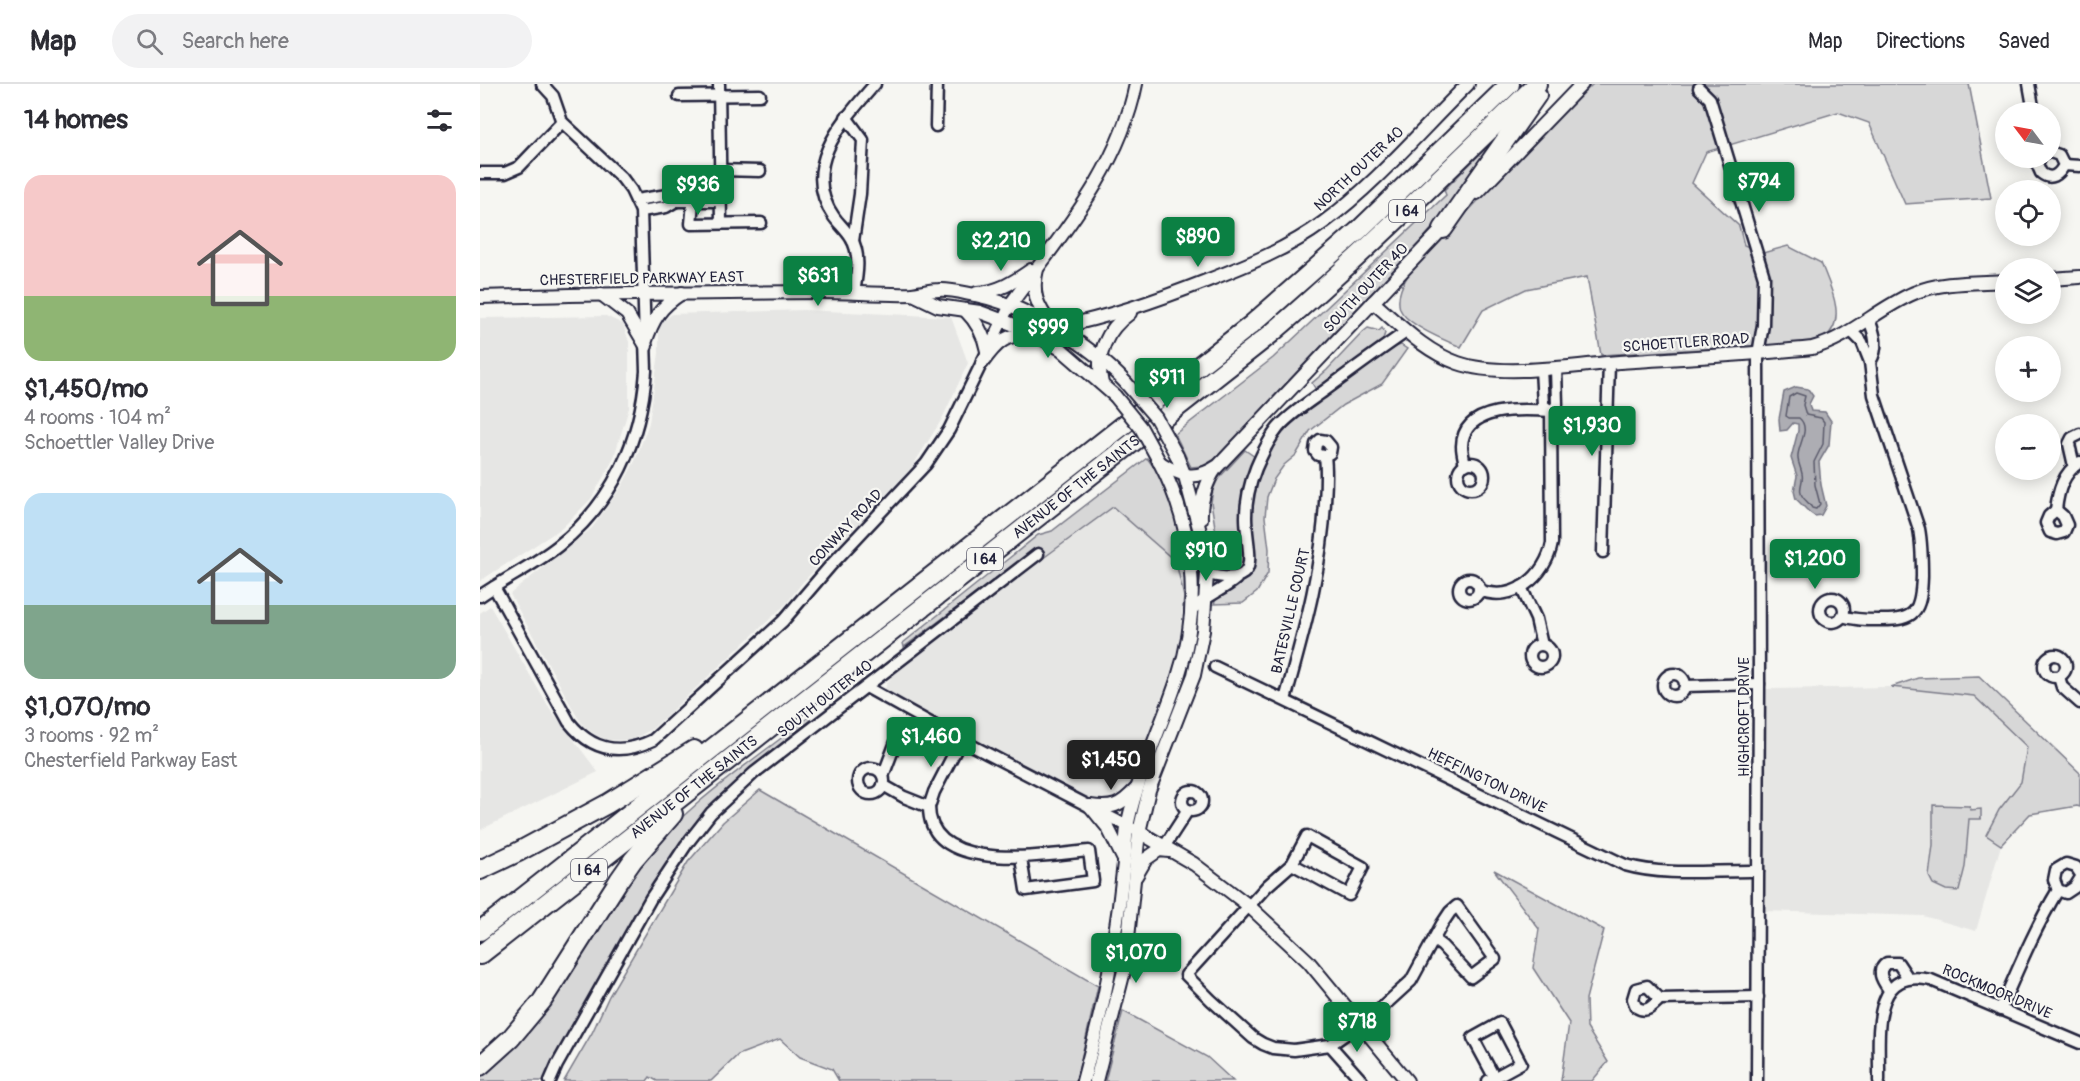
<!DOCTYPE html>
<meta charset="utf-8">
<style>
body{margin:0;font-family:Pangolin,sans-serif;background:#f2f2f3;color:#2b2b33;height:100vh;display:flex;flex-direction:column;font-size:22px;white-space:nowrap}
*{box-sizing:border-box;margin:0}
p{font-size:20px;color:#7c7c81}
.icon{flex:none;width:33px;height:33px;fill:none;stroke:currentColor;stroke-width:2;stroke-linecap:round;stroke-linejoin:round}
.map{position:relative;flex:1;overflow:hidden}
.sheet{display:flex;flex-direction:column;background:#fff;width:480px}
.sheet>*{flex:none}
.needle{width:39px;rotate:302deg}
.tools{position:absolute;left:1515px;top:18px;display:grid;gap:12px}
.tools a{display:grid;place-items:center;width:66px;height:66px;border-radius:50%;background:#fff;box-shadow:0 3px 15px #0003;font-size:30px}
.price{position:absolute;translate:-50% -51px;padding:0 14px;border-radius:6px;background:#0b8043;color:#fff;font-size:20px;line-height:39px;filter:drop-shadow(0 2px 3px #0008)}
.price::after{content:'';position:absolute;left:50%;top:36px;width:18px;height:14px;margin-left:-9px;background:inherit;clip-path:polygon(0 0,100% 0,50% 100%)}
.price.active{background:#222;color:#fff}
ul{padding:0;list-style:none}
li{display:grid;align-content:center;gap:12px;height:318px;padding:0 24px}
li span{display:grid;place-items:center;height:186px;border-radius:18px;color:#555}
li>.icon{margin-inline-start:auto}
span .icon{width:108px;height:108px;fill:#fffc;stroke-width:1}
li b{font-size:26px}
h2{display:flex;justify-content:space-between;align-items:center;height:72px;padding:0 24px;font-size:26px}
header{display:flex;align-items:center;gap:36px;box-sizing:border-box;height:84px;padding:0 30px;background:#fff;border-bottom:2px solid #e1e1e2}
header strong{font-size:28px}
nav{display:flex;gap:33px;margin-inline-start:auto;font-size:21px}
.search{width:420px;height:54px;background:#f2f2f3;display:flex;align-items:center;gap:15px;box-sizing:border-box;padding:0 21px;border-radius:33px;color:#7c7c81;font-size:22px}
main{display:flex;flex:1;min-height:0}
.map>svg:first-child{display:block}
.built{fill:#e6e6e4}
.green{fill:#d7d7d7;stroke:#7c7c89;stroke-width:1.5}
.water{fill:#adadb3;stroke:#757583;stroke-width:1.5}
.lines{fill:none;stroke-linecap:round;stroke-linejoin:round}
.shore{stroke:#5a5a6b;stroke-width:1.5}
.minor-casing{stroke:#22223b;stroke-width:15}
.tertiary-casing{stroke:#22223b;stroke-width:16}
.motorway-casing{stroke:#22223b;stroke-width:22}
.minor{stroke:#f6f6f2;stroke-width:10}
.tertiary{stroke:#f6f6f2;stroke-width:12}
.motorway{stroke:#f6f6f2;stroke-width:18}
.tertiary-bridge-casing{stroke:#22223b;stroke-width:16;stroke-linecap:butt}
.tertiary-bridge{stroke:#f6f6f2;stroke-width:12}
.labels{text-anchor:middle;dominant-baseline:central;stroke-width:4.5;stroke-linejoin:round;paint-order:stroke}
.shield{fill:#f6f6f2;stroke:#626272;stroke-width:1.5}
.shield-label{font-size:14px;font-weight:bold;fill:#22223b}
.street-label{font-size:15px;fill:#22223b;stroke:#f6f6f2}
</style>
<header>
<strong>Map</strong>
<div class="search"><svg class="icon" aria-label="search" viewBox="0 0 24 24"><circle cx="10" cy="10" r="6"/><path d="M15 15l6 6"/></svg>Search here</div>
<nav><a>Map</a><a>Directions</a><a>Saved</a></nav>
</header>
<main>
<section class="sheet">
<h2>14 homes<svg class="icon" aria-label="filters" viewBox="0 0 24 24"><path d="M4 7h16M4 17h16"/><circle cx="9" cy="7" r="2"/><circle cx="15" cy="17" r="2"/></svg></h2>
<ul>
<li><span style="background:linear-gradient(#f6c9c9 65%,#8fb573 0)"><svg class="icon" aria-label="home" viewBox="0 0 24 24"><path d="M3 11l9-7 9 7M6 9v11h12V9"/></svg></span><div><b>$1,450/mo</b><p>4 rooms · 104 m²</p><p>Schoettler Valley Drive</p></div></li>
<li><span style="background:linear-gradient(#bfe0f5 60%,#7fa58c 0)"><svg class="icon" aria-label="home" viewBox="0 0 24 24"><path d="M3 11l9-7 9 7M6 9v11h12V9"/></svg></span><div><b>$1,070/mo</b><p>3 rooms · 92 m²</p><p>Chesterfield Parkway East</p></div></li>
</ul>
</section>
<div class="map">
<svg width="1600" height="997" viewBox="0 0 1600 997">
<rect width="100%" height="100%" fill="#f6f6f2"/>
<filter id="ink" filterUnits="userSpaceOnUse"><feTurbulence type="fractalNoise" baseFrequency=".0167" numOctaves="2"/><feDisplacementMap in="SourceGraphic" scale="12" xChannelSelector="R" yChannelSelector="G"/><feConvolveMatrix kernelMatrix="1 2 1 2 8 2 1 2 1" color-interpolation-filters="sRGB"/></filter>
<g filter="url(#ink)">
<g class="built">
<polygon points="324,226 471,233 488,279 462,335 432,383 322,499 306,520 172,645 152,656 126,656 113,649 104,642 98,634 30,510 112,444 142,402 155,377 169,339 179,269 179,241 192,230"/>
<polygon points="126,232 143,240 149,258 149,324 133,376 111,415 82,444 0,497 0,234"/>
<polygon points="633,423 696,478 704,513 700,554 694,580 649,705 639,714 631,717 620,718 611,716 408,610 405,605 407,599 413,591 499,523"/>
<polygon points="10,522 68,622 118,688 0,746 0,529"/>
<polygon points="1411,603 1494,612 1547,663 1541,698 1519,726 1506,751 1521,761 1496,847 1443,832 1283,827 1283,605"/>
</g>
<g class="green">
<path d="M1113 0H1489L1511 114 1425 120 1389 39 1358 28 1226 68 1212 99 1259 142 1264 161 1283 169 1308 162 1341 179C1349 200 1369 237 1344 254 1339 257 1331 257 1325 259L1121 271 1107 193 1046 205 1003 226 981 263C966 257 926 241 920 225 916 212 923 199 930 188L1055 57Z"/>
<polygon points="1004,66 1010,69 966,128 941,157 735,375 723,382 711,383 695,350 793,274 966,111 964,106"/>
<polygon points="888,244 899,247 902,244 905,249 902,258 836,306 832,299 847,286 883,248"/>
<path d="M921 261 927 265 902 300 863 321 830 347 816 371 804 381 794 395 787 413 785 433 789 465 788 489 777 508 763 519 734 520 738 510 757 502 766 493C768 476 770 460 771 443 772 427 771 412 776 397 794 334 864 298 914 263Z"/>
<path d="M765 366 775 373C759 413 762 435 765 477L757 487 739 489 734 485 731 477 737 474 736 449 731 418 733 406 738 395Z"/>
<polygon points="667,374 673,382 677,382 700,448 707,481 707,523 703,523 704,513 696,478 633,423 562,475 556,465 424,563 423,559 558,451 572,447"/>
<polygon points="1499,592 1600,689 1600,723 1597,722 1550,730 1521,761 1506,751 1519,726 1541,698 1547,663 1494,612 1411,603 1438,594"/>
<path d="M329 633 331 636C299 662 265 687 237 716 188 768 154 830 121 892 101 926 81 960 65 997H0V992C41 958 71 925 98 879 117 847 133 811 157 782 203 722 270 679 329 633Z"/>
<polygon points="280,706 618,902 596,997 359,997 352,985 320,973 300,955 258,971 231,997 177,997 170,993 167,997 84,997 112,949 129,912 208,778 243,738"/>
<polygon points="1453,721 1489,722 1490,726 1501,725 1501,735 1489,735 1485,783 1479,807 1466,806 1453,800 1449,792 1453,761"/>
<polygon points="1014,786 1124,846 1106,915 1107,944 1128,978 1112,997 1081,997 1089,939 1053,884 1059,845"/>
<polygon points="643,927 727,973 753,997 625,997"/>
</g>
<path class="water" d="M1316 303 1328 305 1333 312 1329 320 1331 327 1345 328 1351 337 1349 361 1339 378 1341 401 1346 422 1341 431 1335 432C1327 428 1323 421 1316 415L1314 407 1317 392 1311 374 1318 347V340L1313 339 1307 346 1300 347 1299 335 1304 308Z"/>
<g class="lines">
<path class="shore" d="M1316 309 1325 312 1323 321 1326 331 1341 334 1344 338 1343 360 1334 378 1335 401 1340 420 1336 425 1332 424C1329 418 1322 415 1321 409 1319 402 1324 396 1322 390 1321 383 1317 378 1318 371 1319 359 1331 344 1319 334H1309L1306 332 1309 313Z"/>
<g class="minor-casing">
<g id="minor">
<polyline points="239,0 241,139"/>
<polyline points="1549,0 1554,28"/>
<polyline points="1219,4 1230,15 1284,193 1283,241 1278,270 1279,600 1277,997"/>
<polyline points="199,12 280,11"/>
<polyline points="366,33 383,56 380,110 373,157"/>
<polyline points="456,42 457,0"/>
<path d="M1560 74 1557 80 1561 89C1571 97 1579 91 1584 81L1579 71 1570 68"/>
<polyline points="1584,81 1600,82"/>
<polyline points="240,86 280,87"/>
<polyline points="0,89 25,89 39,83 82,38"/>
<polyline points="194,91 196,117"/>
<polyline points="156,116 187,111 196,117 241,117"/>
<polyline points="213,118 211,140 281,139"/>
<polyline points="161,127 186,123 196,117"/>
<path d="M374 208C377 192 381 169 371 154 366 146 359 140 354 133 319 83 363 37 395 0"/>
<path d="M1389 236C1395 250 1399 264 1390 278"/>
<polyline points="1061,285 1063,321 1071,327"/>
<circle cx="991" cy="392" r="13"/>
<path d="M985 381C984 375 982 368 982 362 983 321 1043 325 1071 327"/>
<polyline points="1594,382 1589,360 1592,354 1600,350"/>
<polygon points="1576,426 1583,432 1587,441 1584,448 1577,450 1570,448 1566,439 1569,432"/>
<path d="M1576 426C1578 407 1583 389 1600 378"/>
<polyline points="1123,468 1129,279"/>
<path d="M727 490C786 505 766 468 766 433 766 416 770 399 776 384 782 370 789 355 798 344 811 329 829 318 844 307 871 287 898 267 926 248"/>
<circle cx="989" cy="505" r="10"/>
<path d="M14 503 89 638C112 667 140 672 173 656L303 537 351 481 446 380 469 346 530 221"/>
<polyline points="1041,503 1056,535 1062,561"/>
<path d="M999 506C1033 520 1066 492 1072 459L1071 327 1077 321 1076 284"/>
<path d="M0 512C25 495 54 481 78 462 133 419 161 356 166 287L161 127 151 106 142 94 82 38 73 12 62 0"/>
<circle cx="1352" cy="526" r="12"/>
<path d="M711 527C723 513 742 507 756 495"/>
<path d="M1362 532C1374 536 1386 536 1399 536 1436 537 1441 527 1442 492 1442 476 1442 461 1439 445L1394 311 1390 278 1382 258 1371 247"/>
<circle cx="1061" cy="572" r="11"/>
<circle cx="1575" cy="582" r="11"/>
<path d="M735 583 1145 781C1187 793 1234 786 1278 787"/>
<circle cx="1194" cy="601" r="11"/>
<polyline points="1579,593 1582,603 1600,619"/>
<polyline points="1205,602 1279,600"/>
<polyline points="386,603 481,656 659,748"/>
<path d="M805 616C823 550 842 486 845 418 846 402 847 388 845 372L850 369 851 363 846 357 840 356 836 360 835 367 838 371 845 372"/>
<circle cx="391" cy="697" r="13"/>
<polyline points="403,692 416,658"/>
<path d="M403 701 424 713 449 723C449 791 565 771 609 767L613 797 546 806 541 774"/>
<circle cx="712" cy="717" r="10"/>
<polyline points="449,723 454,708 481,656"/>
<polyline points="684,763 708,726"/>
<polyline points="812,780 869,811 883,783 827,752 812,780 787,802 706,891 731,916 773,954 783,960 793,964 814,966 850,961 896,929 931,897 962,840 970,828 977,822 1015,875 991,893 962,862 954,856"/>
<polyline points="1600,789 1596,783 1586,780 1576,786 1574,796 1578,806 1586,809 1595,803 1600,795"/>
<path d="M1167 902 1180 915C1172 922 1167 930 1156 923L1153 915 1156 905Z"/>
<path d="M1409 906C1403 897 1395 887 1407 879H1418L1428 894"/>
<polyline points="1180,915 1278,913"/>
<path d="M1520 926C1538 885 1555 844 1578 806"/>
<polyline points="850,961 882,997"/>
<polyline points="70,997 77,981 171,814 206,761 231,729 274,689 558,470"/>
<polyline points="1008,997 1041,979 1020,939 993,954 1014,993"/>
<path d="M1399 997C1400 956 1388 882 1451 896L1600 959"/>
</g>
</g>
<g class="tertiary-casing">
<g id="tertiary">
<polyline points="997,109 1102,0"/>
<path d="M557 185C551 210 557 221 571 241"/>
<polyline points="1570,195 1600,193"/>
<path d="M497 209C518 208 534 198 551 186"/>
<polyline points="121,210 147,230 166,262"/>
<polyline points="433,210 458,222 500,228 545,245 581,265 635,312"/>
<path d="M0 213C114 210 227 209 341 208 371 208 402 211 432 210 441 209 450 206 459 206 470 205 484 209 495 211 548 222 610 260 646 299"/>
<path d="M893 218C920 241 944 267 978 279 1017 293 1086 283 1127 279 1196 274 1264 271 1332 264 1370 254 1398 224 1434 209 1462 197 1496 199 1526 197"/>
<path d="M530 221C580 152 639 86 656 0"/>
<path d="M485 226C497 238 504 250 507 267"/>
<path d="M575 244C629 233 675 217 726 197 767 181 808 165 844 138 897 99 941 46 988 0"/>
<path d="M165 259C173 235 180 223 202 209"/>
<path d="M502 279C517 258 526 249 552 251"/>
<path d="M622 300C615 271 626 246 650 229"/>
<path d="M679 378C701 392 714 398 738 382L968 139"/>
<path d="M721 435C720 418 726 398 736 384"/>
<polyline points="610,722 628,744 643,774"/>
<path d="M610 722C633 725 640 722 656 705"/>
<polyline points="659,748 714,780 769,822 828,877 927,997"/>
<polyline points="656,792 666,775 679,766 689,767"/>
<path d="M603 997C614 955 626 912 632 869 637 839 641 809 644 779 646 766 645 752 648 738 659 688 682 642 698 593 722 522 714 443 679 377"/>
<polyline points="616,997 645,883 659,748 669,706 714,591 723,547 727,490 722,455 705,392 697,372"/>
</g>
</g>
<g class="motorway-casing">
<g id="motorway">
<polyline points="963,145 1057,11"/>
<polyline points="0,786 38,768 127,720 214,666"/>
<polyline points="0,847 771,241 879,146 1030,0"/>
<path id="s1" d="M0 871 792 249C884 170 970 84 1057 0"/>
<polyline points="0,982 31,954 62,917 139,796 153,776 193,730"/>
</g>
</g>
<use href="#minor" class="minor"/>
<use href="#tertiary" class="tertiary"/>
<use href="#motorway" class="motorway"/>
<g class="tertiary-bridge-casing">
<g id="tertiary-bridge">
<polyline points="646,299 676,334 697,372"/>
<polyline points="635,312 661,344 679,377"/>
</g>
</g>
<use href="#tertiary-bridge" class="tertiary-bridge"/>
</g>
</g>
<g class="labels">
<g class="shield">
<rect x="909" y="116" width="36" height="22" rx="4.5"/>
<rect x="487" y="464" width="36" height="22" rx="4.5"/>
<rect x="91" y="775" width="36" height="22" rx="4.5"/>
</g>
<g class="shield-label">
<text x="927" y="127">I 64</text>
<text x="505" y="475">I 64</text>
<text x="109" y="786">I 64</text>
</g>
<g class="street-label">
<text transform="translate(879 85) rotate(-43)">NORTH OUTER 40</text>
<text transform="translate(162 195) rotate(-1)">CHESTERFIELD PARKWAY EAST</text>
<text transform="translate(886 204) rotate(-47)">SOUTH OUTER 40</text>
<text transform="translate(1206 259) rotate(-4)">SCHOETTLER ROAD</text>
<text stroke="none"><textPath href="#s1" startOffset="758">AVENUE OF THE SAINTS</textPath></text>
<text transform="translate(366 444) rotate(-47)">CONWAY ROAD</text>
<text transform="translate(811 527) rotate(-77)">BATESVILLE COURT</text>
<text transform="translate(345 615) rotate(-38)">SOUTH OUTER 40</text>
<text transform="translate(1264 633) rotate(-90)">HIGHCROFT DRIVE</text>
<text transform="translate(1007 697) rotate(26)">HEFFINGTON DRIVE</text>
<text stroke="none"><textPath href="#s1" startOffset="272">AVENUE OF THE SAINTS</textPath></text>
<text transform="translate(1517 908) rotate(23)">ROCKMOOR DRIVE</text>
</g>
</g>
</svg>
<div class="tools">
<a><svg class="needle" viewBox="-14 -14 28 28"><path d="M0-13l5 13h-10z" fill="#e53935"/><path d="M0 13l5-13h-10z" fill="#7c7c81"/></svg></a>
<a><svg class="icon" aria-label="locate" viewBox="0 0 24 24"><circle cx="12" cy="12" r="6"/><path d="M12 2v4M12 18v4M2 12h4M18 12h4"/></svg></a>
<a><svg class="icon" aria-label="layers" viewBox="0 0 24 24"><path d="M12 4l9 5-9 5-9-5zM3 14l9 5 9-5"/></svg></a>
<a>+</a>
<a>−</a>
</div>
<b class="price" style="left:1279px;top:129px">$794</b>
<b class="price" style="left:218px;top:132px">$936</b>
<b class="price" style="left:718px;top:184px">$890</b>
<b class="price" style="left:521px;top:188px">$2,210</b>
<b class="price" style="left:338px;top:223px">$631</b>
<b class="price" style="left:568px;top:275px">$999</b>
<b class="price" style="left:687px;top:325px">$911</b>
<b class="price" style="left:1112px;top:373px">$1,930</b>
<b class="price" style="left:726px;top:498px">$910</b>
<b class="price" style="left:1335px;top:506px">$1,200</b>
<b class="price" style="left:451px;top:684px">$1,460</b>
<b class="price active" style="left:631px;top:707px">$1,450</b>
<b class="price" style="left:656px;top:900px">$1,070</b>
<b class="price" style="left:877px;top:969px">$718</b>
</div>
</main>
